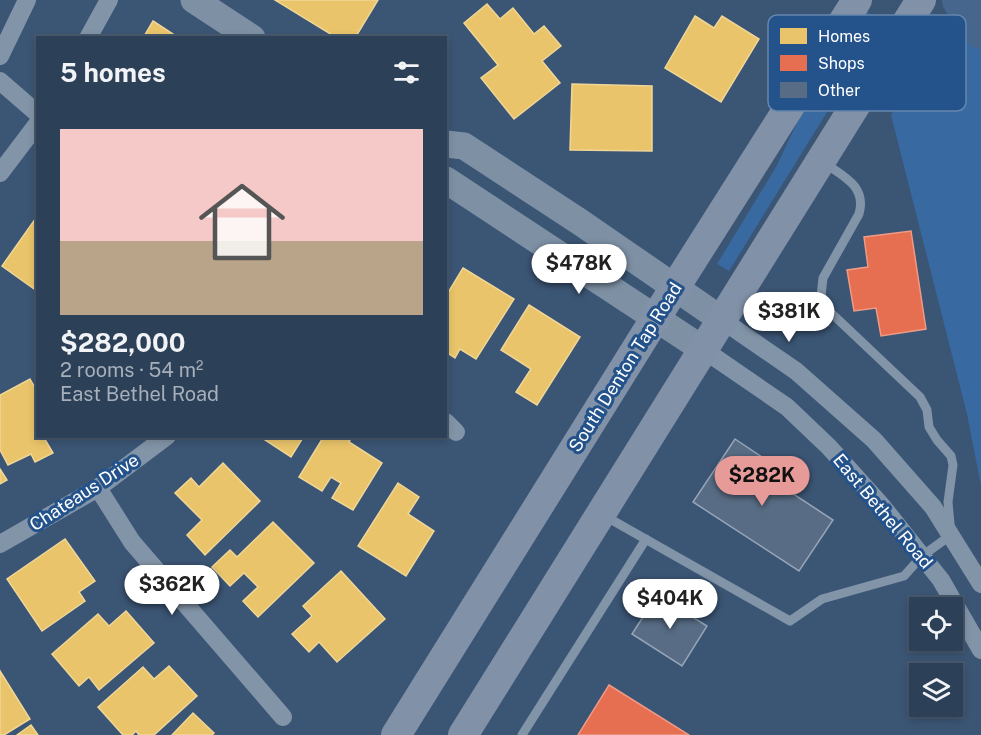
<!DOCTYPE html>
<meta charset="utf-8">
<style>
body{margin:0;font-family:"Public Sans",sans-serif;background:#34475d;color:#f1f3f6;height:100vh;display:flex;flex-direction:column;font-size:22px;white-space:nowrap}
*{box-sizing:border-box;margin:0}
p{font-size:20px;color:#a6afba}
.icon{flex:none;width:33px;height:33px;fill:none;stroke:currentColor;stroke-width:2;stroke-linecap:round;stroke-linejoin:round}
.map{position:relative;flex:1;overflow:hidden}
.details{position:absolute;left:36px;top:36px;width:411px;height:402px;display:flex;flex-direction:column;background:#2c4057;border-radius:0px;box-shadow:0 3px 9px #0003,0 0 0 2px #48596d}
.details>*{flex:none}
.fabs{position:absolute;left:909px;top:597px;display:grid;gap:12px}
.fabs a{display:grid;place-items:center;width:54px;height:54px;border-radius:0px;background:#2c4057;box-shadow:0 3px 9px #0003,0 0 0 2px #48596d;font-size:30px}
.price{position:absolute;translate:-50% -51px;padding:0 14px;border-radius:21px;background:#fff;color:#222;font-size:20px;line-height:39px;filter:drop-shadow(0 2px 3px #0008)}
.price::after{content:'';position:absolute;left:50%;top:36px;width:18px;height:14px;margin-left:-9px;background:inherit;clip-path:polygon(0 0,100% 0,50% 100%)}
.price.active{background:#e69b98;color:#111}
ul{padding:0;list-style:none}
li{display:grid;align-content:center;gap:12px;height:318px;padding:0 24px}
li+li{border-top:2px solid #48596d}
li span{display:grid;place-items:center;height:186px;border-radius:0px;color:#555}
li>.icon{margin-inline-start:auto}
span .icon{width:108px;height:108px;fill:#fffc;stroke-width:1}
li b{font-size:26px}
h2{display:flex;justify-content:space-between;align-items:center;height:72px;padding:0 24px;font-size:26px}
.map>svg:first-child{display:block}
.green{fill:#3869a1}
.homes{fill:#e9c46a;stroke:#f0d697;stroke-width:1.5}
.shops{fill:#e76f51;stroke:#ee9a85;stroke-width:1.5}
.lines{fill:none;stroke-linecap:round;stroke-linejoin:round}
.river{stroke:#46668e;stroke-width:38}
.building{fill:#586d85;stroke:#96a5b7;stroke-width:1.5}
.lane{stroke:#8294a7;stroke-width:9}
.street{stroke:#8294a7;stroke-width:18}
.secondary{stroke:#7d90a4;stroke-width:27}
.primary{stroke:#8191a7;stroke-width:30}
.labels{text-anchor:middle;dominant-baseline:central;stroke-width:6;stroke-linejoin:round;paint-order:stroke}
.street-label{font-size:18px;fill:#fff;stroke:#24528b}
.key{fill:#24528b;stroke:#6686ae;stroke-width:1.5}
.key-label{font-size:16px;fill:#fff}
</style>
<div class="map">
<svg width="981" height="735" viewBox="0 0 981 735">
<rect width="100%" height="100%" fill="#3b5574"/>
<g class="green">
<polygon points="962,0 981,0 981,486 967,414 891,115"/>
<polygon points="867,10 877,31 729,271 717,264 776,167 805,106"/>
</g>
<g class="homes">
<polygon points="275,0 378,0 355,38 337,38"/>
<polygon points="487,4 500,19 513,8 534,34 544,26 561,46 542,61 560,83 514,119 481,78 498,65 464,23"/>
<polygon points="695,16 714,28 722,16 759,39 721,102 665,68"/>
<polygon points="153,21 179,38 143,38"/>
<polygon points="572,84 652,86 652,151 570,150"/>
<polygon points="38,215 38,291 37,291 2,266"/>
<polygon points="463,268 514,299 476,359 460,349 455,358 446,352 446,296"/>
<polygon points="529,305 580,337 537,405 516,392 531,369 501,350"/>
<polygon points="30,379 38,393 38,436 43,436 53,453 35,462 31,454 8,465 0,450 0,395"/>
<polygon points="259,436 304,436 291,457"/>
<polygon points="324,436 352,436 349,442 382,463 353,510 332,498 341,483 331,477 322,491 299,477"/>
<polygon points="223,463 260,501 205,555 187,535 202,520 175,493 191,478 199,487"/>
<polygon points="0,469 7,480 0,484"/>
<polygon points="398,483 419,497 408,514 434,531 406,576 358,546"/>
<polygon points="273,522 314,563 258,617 243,601 258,587 244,573 230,586 212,567 230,550 237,557"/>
<polygon points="65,539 95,581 79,592 85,601 42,631 7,579"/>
<polygon points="341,571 385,619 337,662 319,642 309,652 292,634 312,616 303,606"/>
<polygon points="126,611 154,643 99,690 89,677 79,686 52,654 98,614 109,626"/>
<polygon points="169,666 197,696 154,735 139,735 136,731 132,735 123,735 98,707 143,667 154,679"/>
<polygon points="0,671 30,719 4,735 0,735"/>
<polygon points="193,713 214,733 212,735 172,735"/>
<polygon points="31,725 38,735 17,735"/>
</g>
<g class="shops">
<polygon points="911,231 926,329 881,336 876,308 854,311 847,270 868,267 864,237"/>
<polygon points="609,685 689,735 578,735"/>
</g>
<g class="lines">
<polyline class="river" points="961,0 981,30"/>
</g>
<g class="building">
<polygon points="735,439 777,467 769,478 833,520 799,571 693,502"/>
<polygon points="657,595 707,626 682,666 632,634"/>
</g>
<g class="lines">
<g class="lane">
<path d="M603 515 790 621 822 599 904 576 922 556 951 535 948 502 953 465 951 456 937 440 929 427 927 410 920 397 828 310 821 296 823 278 859 214C867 186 843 176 823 162"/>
<polyline points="522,735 646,539"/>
</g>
<g class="street">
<polyline points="88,38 109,0"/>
<polyline points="0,56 27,0"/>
<polyline points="0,81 38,114"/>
<polyline points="0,173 38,123"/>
<polyline points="722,320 796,371 874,440 933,507 981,584"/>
<polyline points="704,350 787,407 829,447 882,506 941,580 981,650"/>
<polyline points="446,422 456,432"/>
<polyline points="98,488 132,542 283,717"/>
<polyline points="0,544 98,488 167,436"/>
</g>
<g class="secondary">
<polyline points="194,0 252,38"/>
<polyline points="446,144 464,146 580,222 722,320"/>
<polyline points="446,180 704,350"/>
</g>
<g class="primary">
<polyline points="396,735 655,319 857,0"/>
<polyline points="463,735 921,0"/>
</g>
</g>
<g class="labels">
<g class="street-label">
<text transform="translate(625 367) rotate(-58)">South Denton Tap Road</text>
<text transform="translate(84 492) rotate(-33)">Chateaus Drive</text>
<text transform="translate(883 511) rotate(50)">East Bethel Road</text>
</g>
</g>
<rect x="768" y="15" width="198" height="96" rx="9" class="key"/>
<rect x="780" y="28" width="27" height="16" fill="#e9c46a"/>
<rect x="780" y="55" width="27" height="16" fill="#e76f51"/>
<rect x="780" y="82" width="27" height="16" fill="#586d85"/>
<g class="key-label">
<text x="818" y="42">Homes</text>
<text x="818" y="69">Shops</text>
<text x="818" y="96">Other</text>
</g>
</svg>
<div class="fabs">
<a><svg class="icon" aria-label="locate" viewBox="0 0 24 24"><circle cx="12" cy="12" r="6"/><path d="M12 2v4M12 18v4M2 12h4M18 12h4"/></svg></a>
<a><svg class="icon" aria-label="layers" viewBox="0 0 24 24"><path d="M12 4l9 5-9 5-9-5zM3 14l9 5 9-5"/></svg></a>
</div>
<b class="price" style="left:579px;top:295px">$478K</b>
<b class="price" style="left:789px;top:343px">$381K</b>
<b class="price active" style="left:762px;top:507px">$282K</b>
<b class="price" style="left:172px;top:616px">$362K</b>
<b class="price" style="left:670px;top:630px">$404K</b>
<section class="details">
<h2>5 homes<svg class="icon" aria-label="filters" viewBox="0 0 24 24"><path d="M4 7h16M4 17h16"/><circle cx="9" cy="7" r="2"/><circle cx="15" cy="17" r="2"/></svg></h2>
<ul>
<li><span style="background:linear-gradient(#f6c9c9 60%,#b9a48a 0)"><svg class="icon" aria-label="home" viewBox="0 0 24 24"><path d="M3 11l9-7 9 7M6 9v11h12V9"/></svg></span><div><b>$282,000</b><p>2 rooms · 54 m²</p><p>East Bethel Road</p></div></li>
</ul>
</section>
</div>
